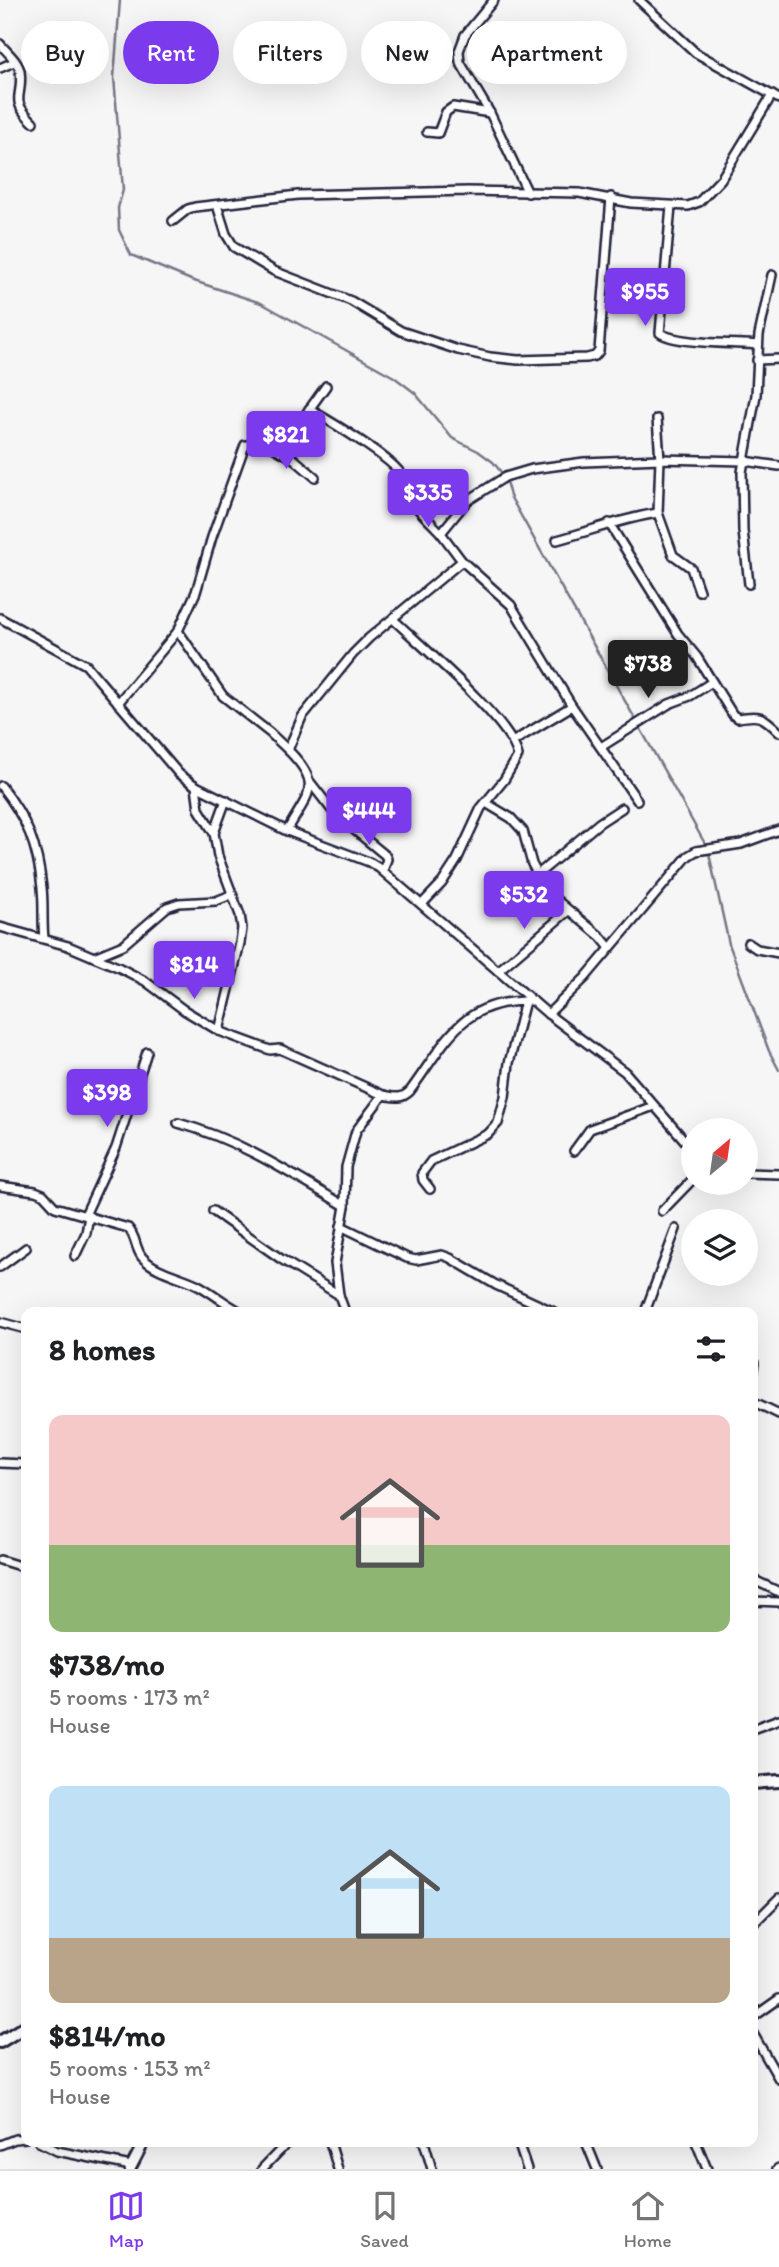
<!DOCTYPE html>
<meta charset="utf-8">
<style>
body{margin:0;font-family:Itim,sans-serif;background:#f2f2f2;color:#202124;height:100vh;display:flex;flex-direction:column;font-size:26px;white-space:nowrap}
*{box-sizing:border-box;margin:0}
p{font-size:23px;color:#757577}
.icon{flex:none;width:38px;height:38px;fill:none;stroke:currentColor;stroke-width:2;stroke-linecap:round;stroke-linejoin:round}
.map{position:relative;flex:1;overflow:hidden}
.drawer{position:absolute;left:21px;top:1307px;width:737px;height:840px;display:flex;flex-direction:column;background:#fff;border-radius:14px;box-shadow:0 7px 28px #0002}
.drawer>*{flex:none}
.guide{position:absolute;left:21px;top:21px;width:738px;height:63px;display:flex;gap:14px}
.needle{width:46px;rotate:29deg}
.fabs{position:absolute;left:681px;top:1118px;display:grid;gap:14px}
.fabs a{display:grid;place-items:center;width:77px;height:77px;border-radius:50%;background:#fff;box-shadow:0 7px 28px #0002;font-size:35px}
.price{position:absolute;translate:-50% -60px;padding:0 16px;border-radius:7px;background:#7c3aed;color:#fff;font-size:23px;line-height:46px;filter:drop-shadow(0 2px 4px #0008)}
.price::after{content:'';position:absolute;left:50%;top:42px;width:21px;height:16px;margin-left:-10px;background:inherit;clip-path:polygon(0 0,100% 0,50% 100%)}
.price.selected{background:#222;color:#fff}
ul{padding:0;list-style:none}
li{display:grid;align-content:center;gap:14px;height:371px;padding:0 28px}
li span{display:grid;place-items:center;height:217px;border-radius:14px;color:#555}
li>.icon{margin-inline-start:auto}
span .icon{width:126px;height:126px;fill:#fffc;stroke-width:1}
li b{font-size:30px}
h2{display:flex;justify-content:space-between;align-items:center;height:84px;padding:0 28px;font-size:30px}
.chip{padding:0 24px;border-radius:32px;background:#fff;box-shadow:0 7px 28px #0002;font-size:24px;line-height:63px}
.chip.selected{background:#7c3aed;color:#fff}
.tabs{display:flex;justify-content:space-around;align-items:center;height:98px;border-top:2px solid #e0e0e0;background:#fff;font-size:19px;color:#757577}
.tabs a{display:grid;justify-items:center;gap:4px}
.tabs .selected{color:#7c3aed}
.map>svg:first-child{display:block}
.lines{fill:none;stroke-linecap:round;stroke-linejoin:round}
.stream{stroke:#767685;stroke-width:2.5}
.minor-casing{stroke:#22223b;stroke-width:12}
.tertiary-casing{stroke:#22223b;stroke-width:14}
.secondary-casing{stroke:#22223b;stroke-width:16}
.minor{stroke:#fff;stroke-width:7}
.tertiary{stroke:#fff;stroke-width:9}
.secondary{stroke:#fff;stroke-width:10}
</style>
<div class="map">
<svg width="779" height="2169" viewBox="0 0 779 2169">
<rect width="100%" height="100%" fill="#f6f6f7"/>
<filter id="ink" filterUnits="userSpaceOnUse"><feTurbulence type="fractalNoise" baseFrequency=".0143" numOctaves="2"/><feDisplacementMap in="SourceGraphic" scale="14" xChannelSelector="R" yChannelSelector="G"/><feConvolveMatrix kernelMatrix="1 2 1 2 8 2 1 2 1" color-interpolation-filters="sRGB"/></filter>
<g filter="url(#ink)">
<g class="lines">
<polyline class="stream" points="120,0 114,77 123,190 118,208 119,230 131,255 191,280 261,303 394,377 415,393 452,438 478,451 493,462 505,477 510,496 708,849 729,944 769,1051 779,1070"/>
<g class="minor-casing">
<g id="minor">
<polyline points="494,0 465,35 459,51 460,62 490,113 528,193"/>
<polyline points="639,0 696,53 779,99"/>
<path d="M0 44C6 51 18 61 20 71 24 98 8 98 33 122"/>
<polyline points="0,68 14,62"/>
<polyline points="427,132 438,133 446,112 453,107 490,113"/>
<polyline points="217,205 226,234 234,247 274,271 351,301 401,331 458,350 490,357 518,360 587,358 595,356 599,351 611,197"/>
<path d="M671 206 660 333C677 344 735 343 758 345"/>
<polyline points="173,221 188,209 195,207 298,195 468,191 579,193 631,203 688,206 699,202 721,179 772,95"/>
<polyline points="757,360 779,359"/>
<path d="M309 409C328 420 394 459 402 476 404 481 404 486 406 491 414 507 429 520 441 533"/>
<polyline points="657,419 660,459 658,513 673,555 691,568 699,591"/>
<polyline points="271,446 294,459 315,477"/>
<path d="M609 523 678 634 697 657 733 715 738 718C760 714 763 716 779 732"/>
<path d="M557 540C591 531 623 518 658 513"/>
<polyline points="462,561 511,605 572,706 637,800"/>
<polyline points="749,584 743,531 742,472 756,395 759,335 772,275"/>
<polyline points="0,618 86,665 179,774 196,786 287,831 369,862 379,868 548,1014 625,1072 693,1150"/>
<path d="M393 619C421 646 512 722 518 756L504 780 481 808 457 860 442 883 422 904"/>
<polyline points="178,631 223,696 270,733 288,750"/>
<polyline points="118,703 178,631 196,592 212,537 245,445 270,445 288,439 326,386"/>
<polyline points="514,741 572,706"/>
<polyline points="601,747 669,704 690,696 712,682"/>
<polyline points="310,782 335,814 385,855 387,859 383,871"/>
<path d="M1 786C27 819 38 846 42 888 44 905 42 922 44 938"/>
<polyline points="196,786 199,809 214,833 218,856 240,915 242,928 240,943 219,1031"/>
<polyline points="486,803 511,818 523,831 532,864 547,892 601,937 610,948"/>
<path d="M287 831C308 793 324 786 288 750L302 717 353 654 369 638 462 561 441 533 467 501 505 477 532 469 584 462 660 459 745 461 779 466"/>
<polyline points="214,833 226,800"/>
<polyline points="537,875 599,823 622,808"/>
<polyline points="0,927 68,946 120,968 145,981 184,1010 219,1031 270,1050 280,1049 383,1095"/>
<polyline points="748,943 757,949 779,953"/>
<polyline points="94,957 123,945 167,907 179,903 216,901 231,895"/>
<polyline points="498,971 568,911"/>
<polyline points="548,1014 585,978 688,856 696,851 741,844 779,830"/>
<path d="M178 1123C240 1140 290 1173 345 1206"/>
<polyline points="574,1151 590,1129 654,1106"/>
<polyline points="746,1173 779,1174"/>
<path d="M0 1186 35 1191 43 1194 55 1207 128 1228C136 1236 135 1248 142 1257 156 1273 182 1276 200 1286 214 1294 227 1305 241 1312"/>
<polyline points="430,1189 423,1180 422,1173 431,1161 488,1134 498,1123 505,1097 509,1063 525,1001"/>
<polyline points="213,1211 281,1259 339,1295"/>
<polyline points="662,1211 693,1179"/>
<polyline points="85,1215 116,1148 147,1052"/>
<polyline points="341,1226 407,1258 416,1260 442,1255 450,1258 496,1285 554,1312"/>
<polyline points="75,1256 86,1233 89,1216"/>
<polyline points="0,1267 26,1248"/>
<path d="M345 1312 339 1295 335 1263 345 1206 346 1167 356 1131 383 1095C394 1097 401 1100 410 1091 447 1041 461 999 533 1001"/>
<polyline points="645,1312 676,1229"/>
<polyline points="0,1322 26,1329"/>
<polyline points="752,1361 754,1363 752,1376"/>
<polyline points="752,1401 779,1414"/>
<polyline points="0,1463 26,1464"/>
<polyline points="0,1560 26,1568"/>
<polyline points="752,1579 779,1592"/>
<polyline points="752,1601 779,1602"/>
<polyline points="752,1729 779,1719"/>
<polyline points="752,1925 779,1898"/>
<polyline points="752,2018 779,1999"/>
<polyline points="752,2032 779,2079"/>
<polyline points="39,2142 57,2151 131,2166"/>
<polyline points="330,2142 338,2169"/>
<polyline points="424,2142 432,2169"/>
<polyline points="518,2142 527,2169"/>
<polyline points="586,2142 597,2169"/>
<polyline points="696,2142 707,2169"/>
<polyline points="0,2145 15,2139 26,2138"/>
<polyline points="262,2169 288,2142"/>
<polyline points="777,2169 779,2168"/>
</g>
</g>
<g class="tertiary-casing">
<polyline id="tertiary" points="130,2169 144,2142"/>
</g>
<g class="secondary-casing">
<g id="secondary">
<polyline points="752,1783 779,1781"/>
<polyline points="0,2042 26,2026"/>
</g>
</g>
<use href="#minor" class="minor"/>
<use href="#tertiary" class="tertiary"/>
<use href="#secondary" class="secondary"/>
</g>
</g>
</svg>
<div class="fabs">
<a><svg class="needle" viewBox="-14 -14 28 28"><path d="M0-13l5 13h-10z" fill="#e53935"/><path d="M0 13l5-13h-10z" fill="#757577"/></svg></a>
<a><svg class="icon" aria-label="layers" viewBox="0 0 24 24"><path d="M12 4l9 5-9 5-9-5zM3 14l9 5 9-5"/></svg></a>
</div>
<b class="price" style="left:645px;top:328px">$955</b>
<b class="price" style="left:286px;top:471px">$821</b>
<b class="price" style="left:428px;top:529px">$335</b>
<b class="price selected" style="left:648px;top:700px">$738</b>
<b class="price" style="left:369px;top:847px">$444</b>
<b class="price" style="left:524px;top:931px">$532</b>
<b class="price" style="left:194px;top:1001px">$814</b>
<b class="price" style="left:107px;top:1129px">$398</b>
<div class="guide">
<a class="chip">Buy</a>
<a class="chip selected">Rent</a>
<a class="chip">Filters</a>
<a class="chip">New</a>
<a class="chip">Apartment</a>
</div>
<section class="drawer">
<h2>8 homes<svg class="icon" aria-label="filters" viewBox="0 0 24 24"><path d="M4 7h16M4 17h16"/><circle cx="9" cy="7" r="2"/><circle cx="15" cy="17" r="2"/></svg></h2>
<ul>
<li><span style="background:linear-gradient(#f6c9c9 60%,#8fb573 0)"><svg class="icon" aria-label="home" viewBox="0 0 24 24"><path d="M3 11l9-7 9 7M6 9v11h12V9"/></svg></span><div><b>$738/mo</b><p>5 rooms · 173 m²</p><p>House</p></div></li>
<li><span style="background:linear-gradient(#bfe0f5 70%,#b9a48a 0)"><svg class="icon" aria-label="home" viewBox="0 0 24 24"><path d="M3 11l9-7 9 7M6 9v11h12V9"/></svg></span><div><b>$814/mo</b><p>5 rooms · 153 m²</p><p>House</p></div></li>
</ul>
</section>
</div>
<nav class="tabs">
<a class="selected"><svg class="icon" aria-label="map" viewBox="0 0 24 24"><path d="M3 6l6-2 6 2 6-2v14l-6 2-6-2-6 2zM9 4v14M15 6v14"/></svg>Map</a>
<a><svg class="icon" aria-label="saved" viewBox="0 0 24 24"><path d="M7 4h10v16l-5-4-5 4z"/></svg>Saved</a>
<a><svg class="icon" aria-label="home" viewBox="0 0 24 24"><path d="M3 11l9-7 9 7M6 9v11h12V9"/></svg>Home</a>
</nav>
